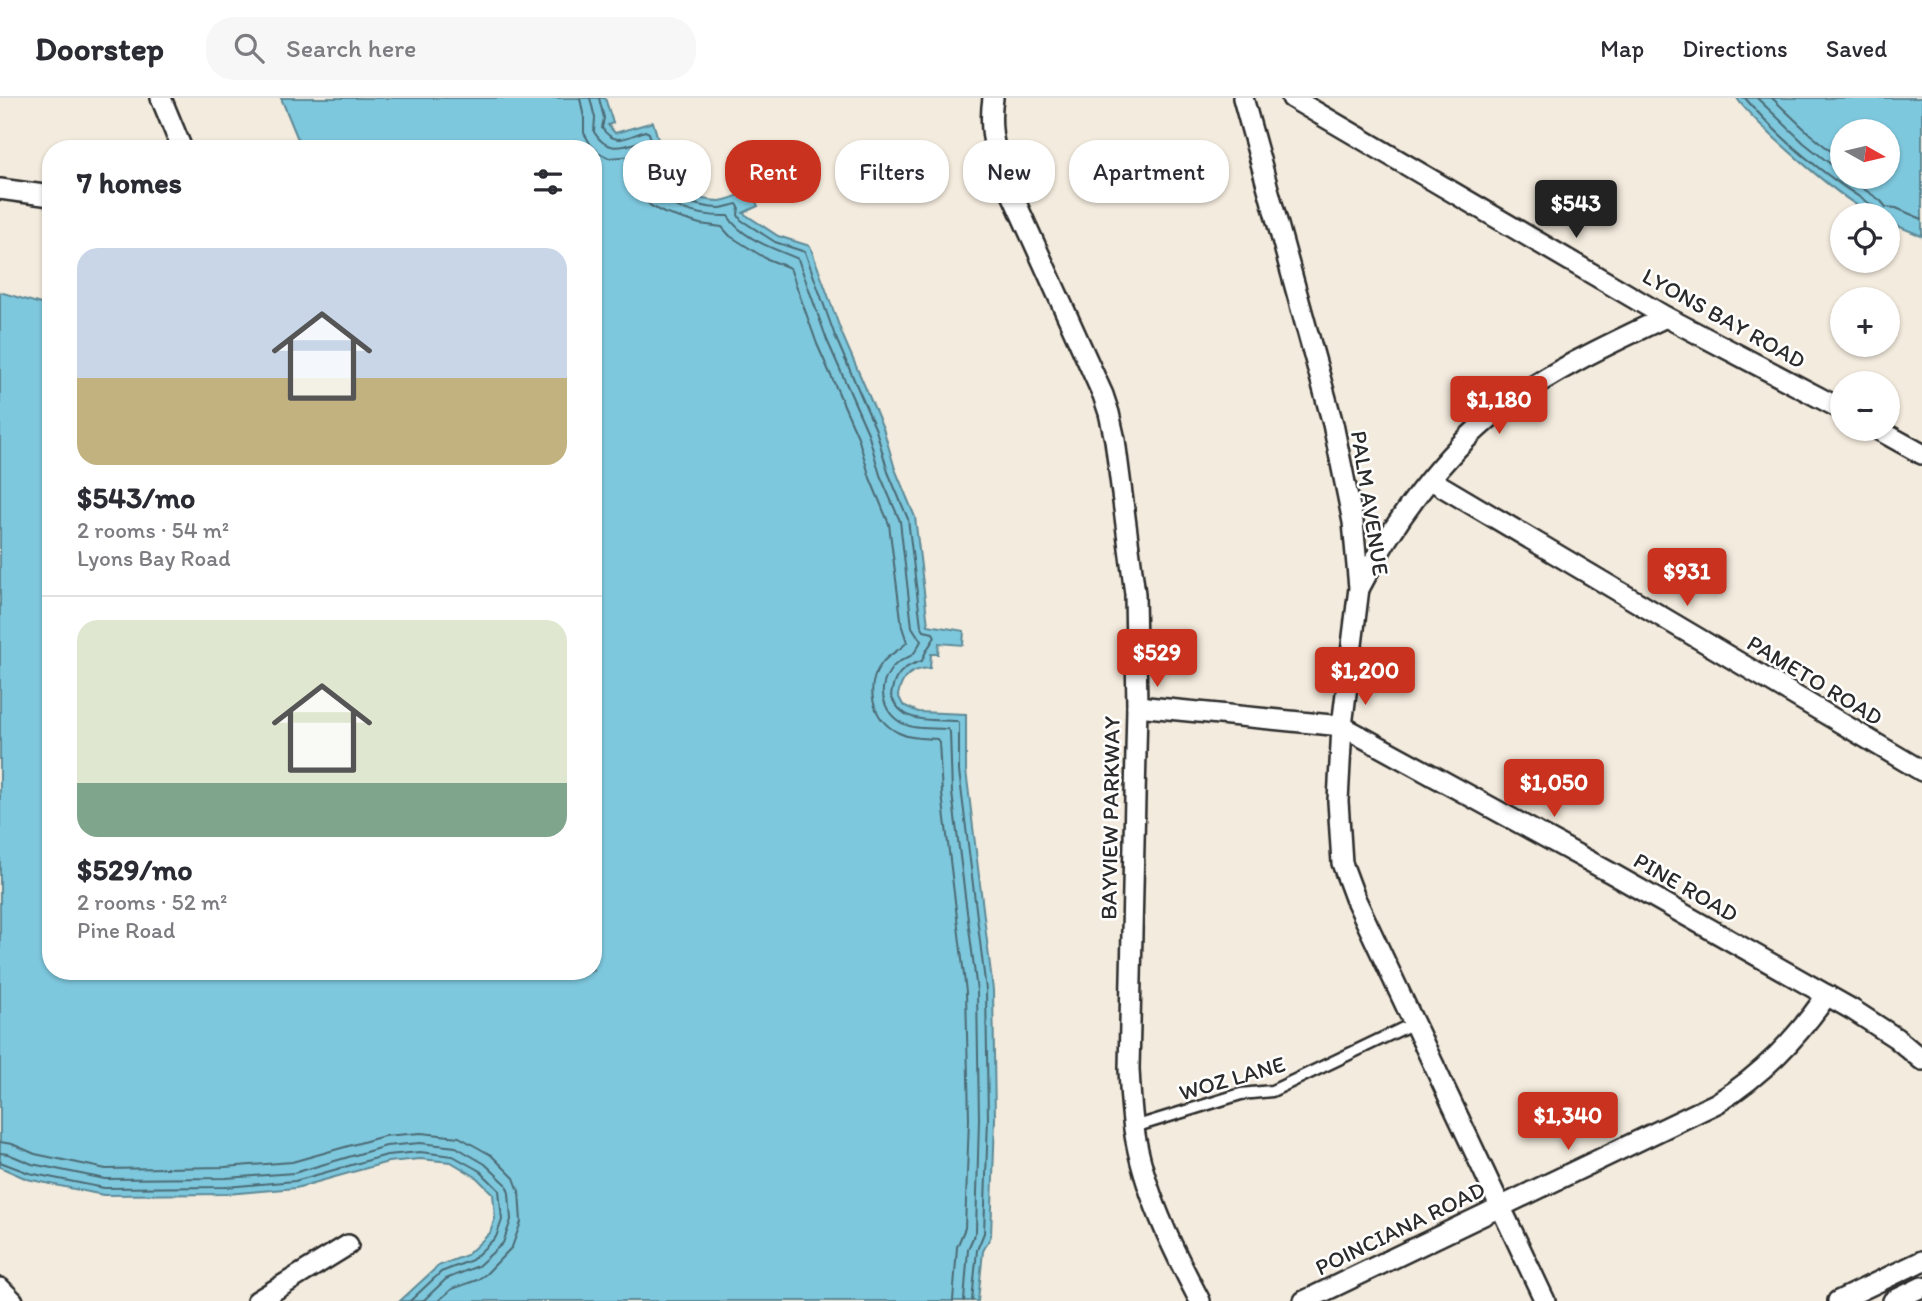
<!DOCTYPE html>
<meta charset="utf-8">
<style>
body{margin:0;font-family:Itim,sans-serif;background:#f7f7f7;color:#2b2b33;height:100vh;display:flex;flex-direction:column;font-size:26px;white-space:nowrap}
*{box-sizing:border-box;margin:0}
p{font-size:23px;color:#7c7c81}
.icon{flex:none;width:38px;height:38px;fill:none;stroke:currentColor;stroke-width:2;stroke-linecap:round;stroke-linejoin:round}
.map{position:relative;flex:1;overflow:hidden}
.drawer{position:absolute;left:42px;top:42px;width:560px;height:840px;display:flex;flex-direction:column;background:#fff;border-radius:28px;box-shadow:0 2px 5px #0004}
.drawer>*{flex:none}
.guide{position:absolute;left:623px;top:42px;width:665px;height:63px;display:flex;gap:14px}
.needle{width:46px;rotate:98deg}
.tools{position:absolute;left:1830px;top:21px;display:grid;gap:14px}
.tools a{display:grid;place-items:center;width:70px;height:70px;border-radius:50%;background:#fff;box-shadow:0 2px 5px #0004;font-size:35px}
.price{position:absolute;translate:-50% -60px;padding:0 16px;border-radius:7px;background:#c8321e;color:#fff;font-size:23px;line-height:46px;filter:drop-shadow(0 2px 4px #0008)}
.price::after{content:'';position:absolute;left:50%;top:42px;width:21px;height:16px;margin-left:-10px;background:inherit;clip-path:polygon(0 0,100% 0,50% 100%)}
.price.current{background:#222;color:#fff}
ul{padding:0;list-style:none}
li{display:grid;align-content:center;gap:14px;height:371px;padding:0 35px}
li+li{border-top:2px solid #e1e1e2}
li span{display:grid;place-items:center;height:217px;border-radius:21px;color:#555}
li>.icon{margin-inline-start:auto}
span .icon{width:126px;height:126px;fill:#fffc;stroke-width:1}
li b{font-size:30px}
h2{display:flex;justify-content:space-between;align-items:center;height:84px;padding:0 35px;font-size:30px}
.pill{padding:0 24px;border-radius:28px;background:#fff;box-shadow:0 2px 5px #0004;font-size:24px;line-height:63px}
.pill.current{background:#c8321e;color:#fff}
header{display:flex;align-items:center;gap:42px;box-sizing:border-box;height:98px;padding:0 35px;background:#fff;border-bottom:2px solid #e1e1e2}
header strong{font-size:33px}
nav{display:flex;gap:38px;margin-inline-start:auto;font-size:24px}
.search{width:490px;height:63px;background:#f7f7f7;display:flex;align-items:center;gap:18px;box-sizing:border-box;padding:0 24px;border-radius:28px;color:#7c7c81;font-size:26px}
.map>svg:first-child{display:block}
.water{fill:#7ec8de;stroke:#5d8996;stroke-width:2;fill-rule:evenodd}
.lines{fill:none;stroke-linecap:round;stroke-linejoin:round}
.shore{stroke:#4c6a73;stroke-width:2}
.lane-casing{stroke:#2b2b2b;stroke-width:15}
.street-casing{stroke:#2b2b2b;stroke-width:24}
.lane{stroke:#fff;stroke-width:10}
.street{stroke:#fff;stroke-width:19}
.labels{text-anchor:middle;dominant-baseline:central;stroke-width:5;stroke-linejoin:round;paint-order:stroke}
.street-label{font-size:23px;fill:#2b2b2b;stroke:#fff}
</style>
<header>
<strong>Doorstep</strong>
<div class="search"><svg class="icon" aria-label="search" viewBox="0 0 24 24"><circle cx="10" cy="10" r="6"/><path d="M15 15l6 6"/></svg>Search here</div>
<nav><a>Map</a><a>Directions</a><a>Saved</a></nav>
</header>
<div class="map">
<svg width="1922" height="1203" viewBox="0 0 1922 1203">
<rect width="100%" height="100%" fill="#f3ebdd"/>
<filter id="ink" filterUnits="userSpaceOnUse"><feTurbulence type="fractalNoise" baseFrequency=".0143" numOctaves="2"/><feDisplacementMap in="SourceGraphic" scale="14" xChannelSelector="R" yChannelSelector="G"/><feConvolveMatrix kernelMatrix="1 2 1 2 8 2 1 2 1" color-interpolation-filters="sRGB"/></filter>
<g filter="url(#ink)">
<g class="water">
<path d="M281 0H605L613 25 608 27 615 35 653 24 665 65 659 79C671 93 701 103 720 103 730 102 742 96 751 92L758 108 743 115 778 138 810 148 842 236 883 330 895 371 915 419 928 527 964 533 963 547 939 545 938 556H931L930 570C911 571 902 578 898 597L903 607 918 614 966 616V672L993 892 995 1021 991 1138 983 1153 978 1203H400L438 1168 467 1157 490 1135 495 1120 493 1096 476 1079 451 1064 420 1061 388 1064 296 1090 227 1096 103 1097 27 1081 0 1069V194L51 209V873H593V51H302Z"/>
<path d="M1737 0H1922V138L1888 124V117C1885 117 1881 118 1877 117 1853 113 1751 23 1737 0ZM1843 33H1888V79H1843Z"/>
</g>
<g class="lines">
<g class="shore">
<path d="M580 0 584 20V35L591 47 599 55 609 60 636 58 637 63 633 76 634 87 639 96 651 108 664 115 700 126 722 129 730 138 765 160 790 170 817 246 858 339 870 380 889 426 902 529 907 544C901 552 889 556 882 565 864 589 872 622 899 635 911 641 924 640 937 641L939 644 942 696 966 894 969 1021 965 1130 957 1149 953 1203"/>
<path d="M590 0 595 20 594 34C606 54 620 50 639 44L643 46 648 64 644 82C654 108 703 119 728 118 743 142 774 150 798 161L827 242 868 335 880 377 900 423 912 529 921 543C918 548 916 554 912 557 904 562 895 564 890 573 874 596 887 623 913 629 924 631 936 630 947 631L950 634 952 695 977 893 979 1021 976 1133 968 1151 964 1203"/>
<path d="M599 0 604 20 602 30C615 49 627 39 645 33L649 35 658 64 653 80C662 98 700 110 720 110 726 109 732 107 737 106L739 109 738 117 741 122 775 144 805 154 835 238 876 332 888 374 908 421 921 528 924 533 933 535 935 539C930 547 925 553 922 563 903 568 893 578 891 598 903 627 929 621 956 623L959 625V673L986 892 988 1021 984 1135 977 1152 972 1203"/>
<path d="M1745 0C1781 42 1828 80 1875 109L1878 117"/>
<polyline points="1757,0 1804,45 1843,76"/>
<polyline points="1772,0 1811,37 1843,63"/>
<polyline points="1846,79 1880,102 1886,109 1896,110 1922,121"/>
<polyline points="0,1044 12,1046 35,1056 106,1071 225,1069 292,1064 384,1038 421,1035 459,1039 491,1057 514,1080 519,1093 521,1124 512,1149 486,1176 477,1182 452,1191 438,1203"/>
<polyline points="0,1055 8,1056 32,1066 105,1081 226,1080 294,1075 386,1048 420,1045 456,1049 485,1066 506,1086 509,1095 511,1122 503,1145 478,1168 446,1181 423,1203"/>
<polyline points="0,1064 29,1075 104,1090 226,1089 295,1083 387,1057 420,1054 453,1058 480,1073 499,1092 502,1122 496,1139 472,1162 441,1174 410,1203"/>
</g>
<g class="lane-casing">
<polyline id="lane" points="1134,1029 1241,996 1272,993 1414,925"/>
</g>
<g class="street-casing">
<g id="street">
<polyline points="161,0 182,51"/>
<path d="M993 0C989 27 993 48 1002 74L1103 297 1109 315 1115 342 1135 496 1137 608 1129 971C1130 991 1131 1011 1134 1031 1143 1091 1172 1150 1200 1203"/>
<polyline points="1243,0 1333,326 1353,424 1359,490 1342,628 1338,703 1342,765 1355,800 1545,1203"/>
<polyline points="1292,0 1666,219 1843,312"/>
<polyline points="0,91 51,98"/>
<polyline points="1877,331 1922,356"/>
<polyline points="1431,382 1922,673"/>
<path d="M1360 489C1392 426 1442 357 1498 313 1548 274 1609 246 1666 219"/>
<polyline points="1137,608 1342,628 1611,775 1853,912 1896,940 1922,962"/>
<polyline points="0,1190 13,1203"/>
<polyline points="257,1203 348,1147"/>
<path d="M1304 1203 1717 1005C1763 976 1796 941 1827 897"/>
<polyline points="1838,1203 1922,1163"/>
<polyline points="1893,1203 1922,1189"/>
</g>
</g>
<use href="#lane" class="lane"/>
<use href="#street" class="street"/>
</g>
</g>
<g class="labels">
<g class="street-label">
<text transform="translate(1724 220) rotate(29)">LYONS BAY ROAD</text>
<text transform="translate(1370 405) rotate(81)">PALM AVENUE</text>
<text transform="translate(1815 582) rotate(31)">PAMETO ROAD</text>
<text transform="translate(1110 720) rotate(-89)">BAYVIEW PARKWAY</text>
<text transform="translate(1686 789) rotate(30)">PINE ROAD</text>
<text transform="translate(1232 980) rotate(-16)">WOZ LANE</text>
<text transform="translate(1400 1130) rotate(-26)">POINCIANA ROAD</text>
</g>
</g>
</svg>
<div class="tools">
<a><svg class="needle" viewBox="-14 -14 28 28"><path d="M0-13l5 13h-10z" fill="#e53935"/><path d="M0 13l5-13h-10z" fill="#7c7c81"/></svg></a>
<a><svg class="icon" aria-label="locate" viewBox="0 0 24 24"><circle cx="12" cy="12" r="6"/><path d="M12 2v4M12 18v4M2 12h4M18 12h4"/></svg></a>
<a>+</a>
<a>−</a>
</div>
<b class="price current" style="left:1576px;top:142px">$543</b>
<b class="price" style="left:1499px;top:338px">$1,180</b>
<b class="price" style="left:1687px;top:510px">$931</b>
<b class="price" style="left:1157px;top:591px">$529</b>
<b class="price" style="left:1365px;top:609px">$1,200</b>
<b class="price" style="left:1554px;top:721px">$1,050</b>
<b class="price" style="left:1568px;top:1054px">$1,340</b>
<div class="guide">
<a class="pill">Buy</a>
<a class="pill current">Rent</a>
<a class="pill">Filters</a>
<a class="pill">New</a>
<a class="pill">Apartment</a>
</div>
<section class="drawer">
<h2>7 homes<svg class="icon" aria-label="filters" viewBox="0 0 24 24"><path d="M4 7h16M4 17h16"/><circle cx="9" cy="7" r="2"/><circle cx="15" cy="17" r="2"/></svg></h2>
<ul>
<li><span style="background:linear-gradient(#c9d6e8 60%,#c2b280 0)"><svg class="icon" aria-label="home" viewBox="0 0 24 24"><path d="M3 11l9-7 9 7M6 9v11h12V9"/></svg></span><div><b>$543/mo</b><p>2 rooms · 54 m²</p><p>Lyons Bay Road</p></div></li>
<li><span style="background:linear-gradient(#dfe7d0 75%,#7fa58c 0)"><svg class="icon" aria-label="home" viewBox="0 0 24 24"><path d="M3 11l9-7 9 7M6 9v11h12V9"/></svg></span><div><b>$529/mo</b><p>2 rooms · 52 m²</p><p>Pine Road</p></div></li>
</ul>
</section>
</div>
